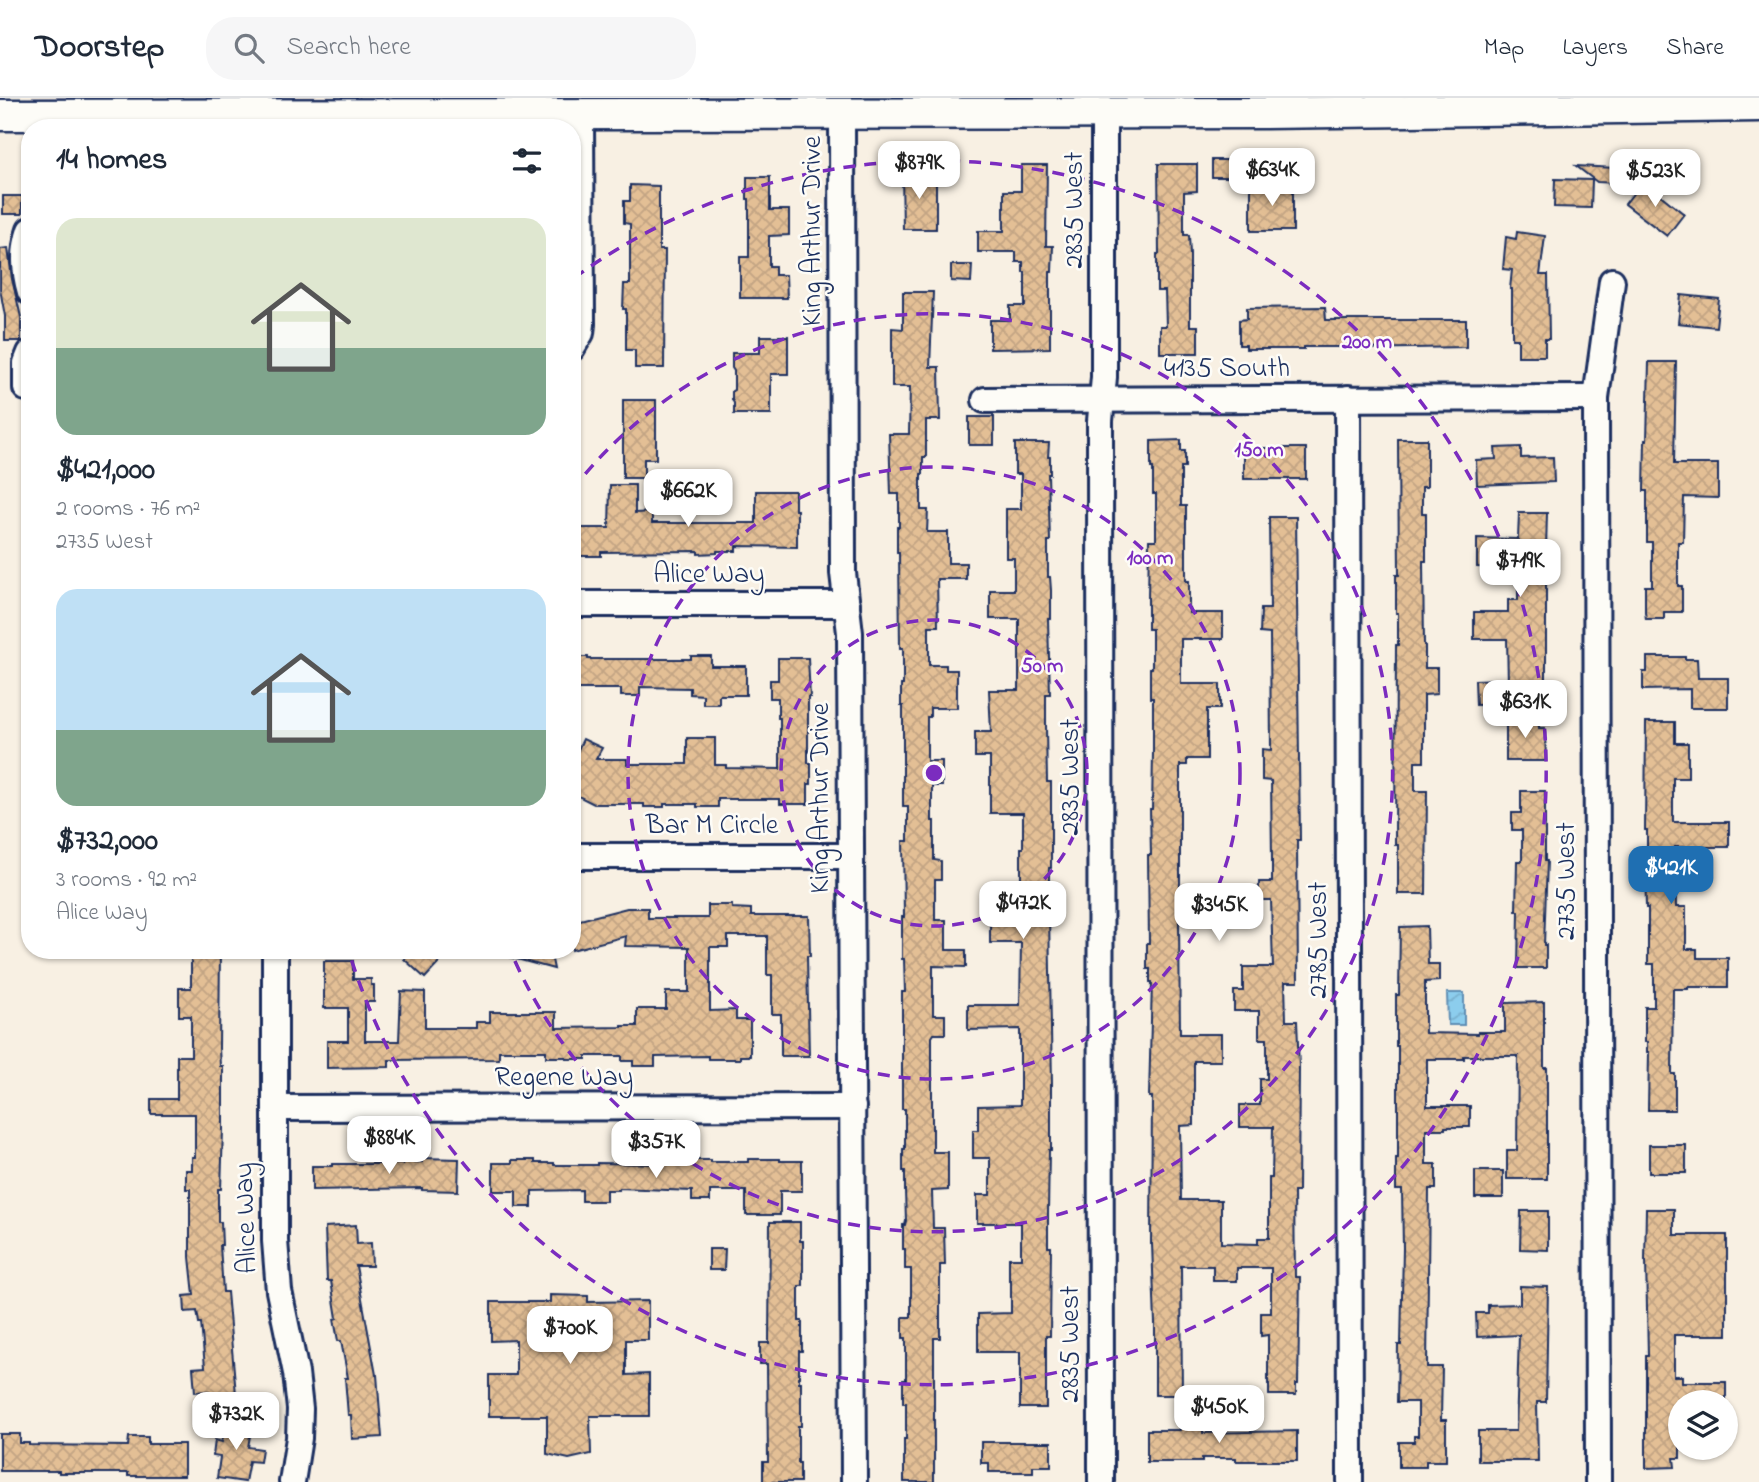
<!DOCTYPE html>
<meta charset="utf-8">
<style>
body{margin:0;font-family:"Indie Flower",sans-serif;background:#f6f6f7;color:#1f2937;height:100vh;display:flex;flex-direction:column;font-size:26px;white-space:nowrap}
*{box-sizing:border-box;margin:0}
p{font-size:23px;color:#747a83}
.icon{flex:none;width:38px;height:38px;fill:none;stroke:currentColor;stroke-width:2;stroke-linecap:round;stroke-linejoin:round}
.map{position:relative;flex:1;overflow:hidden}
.details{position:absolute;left:21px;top:21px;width:560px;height:840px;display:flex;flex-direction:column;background:#fff;border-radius:28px;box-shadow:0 2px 5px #0004}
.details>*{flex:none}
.controls{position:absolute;left:1668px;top:1292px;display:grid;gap:14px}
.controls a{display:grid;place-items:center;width:70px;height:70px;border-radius:50%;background:#fff;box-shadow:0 2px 5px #0004;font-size:35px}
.price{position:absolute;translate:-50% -60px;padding:0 16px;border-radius:14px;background:#fff;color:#222;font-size:23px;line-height:46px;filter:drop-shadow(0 2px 4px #0008)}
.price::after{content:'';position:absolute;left:50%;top:42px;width:21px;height:16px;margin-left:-10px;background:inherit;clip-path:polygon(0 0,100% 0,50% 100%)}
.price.active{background:#1f6fb2;color:#fff}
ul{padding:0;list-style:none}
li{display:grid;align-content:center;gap:14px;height:371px;padding:0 35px}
li span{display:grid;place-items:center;height:217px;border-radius:21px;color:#555}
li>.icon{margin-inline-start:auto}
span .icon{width:126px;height:126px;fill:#fffc;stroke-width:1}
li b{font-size:30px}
h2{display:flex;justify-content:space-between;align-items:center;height:84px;padding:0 35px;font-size:30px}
header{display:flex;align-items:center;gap:42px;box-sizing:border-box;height:98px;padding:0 35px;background:#fff;border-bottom:2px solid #e0e1e3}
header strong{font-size:33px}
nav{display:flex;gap:38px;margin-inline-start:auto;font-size:24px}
.search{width:490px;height:63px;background:#f6f6f7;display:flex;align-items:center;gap:18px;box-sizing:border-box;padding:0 24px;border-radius:28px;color:#747a83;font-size:26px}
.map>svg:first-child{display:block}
.water{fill:url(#water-waves);stroke:#5f8eb4;stroke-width:2}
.building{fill:url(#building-cross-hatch);stroke:#1b2f5e;stroke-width:2}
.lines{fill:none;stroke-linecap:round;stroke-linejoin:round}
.minor-casing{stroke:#1b2f5e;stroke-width:30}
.major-casing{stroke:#1b2f5e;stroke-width:35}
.minor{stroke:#fdfcf7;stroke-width:24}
.major{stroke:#fdfcf7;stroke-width:30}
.ring{fill:none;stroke:#7b2cbf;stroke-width:3.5;stroke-dasharray:12 9}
.labels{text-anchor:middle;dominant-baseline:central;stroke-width:5;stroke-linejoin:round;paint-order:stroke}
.street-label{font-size:28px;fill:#1b2f5e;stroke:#fdfcf7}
.centre{fill:#7b2cbf;stroke:#fdfcf7;stroke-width:3.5}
.ring-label{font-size:21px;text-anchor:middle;font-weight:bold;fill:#7b2cbf;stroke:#fdfcf7;stroke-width:5;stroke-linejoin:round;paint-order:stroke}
</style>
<header>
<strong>Doorstep</strong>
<div class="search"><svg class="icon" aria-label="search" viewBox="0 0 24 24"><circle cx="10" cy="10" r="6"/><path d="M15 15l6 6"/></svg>Search here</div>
<nav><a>Map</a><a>Layers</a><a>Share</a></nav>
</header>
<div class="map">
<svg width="1759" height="1384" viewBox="0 0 1759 1384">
<defs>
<pattern id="water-waves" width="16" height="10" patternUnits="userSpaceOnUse" patternTransform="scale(1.75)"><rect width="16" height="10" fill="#8ccded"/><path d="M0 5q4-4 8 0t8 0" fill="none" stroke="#78b0ce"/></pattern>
<pattern id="building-cross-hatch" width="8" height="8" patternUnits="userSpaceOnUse" patternTransform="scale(1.75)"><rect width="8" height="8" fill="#e3bf95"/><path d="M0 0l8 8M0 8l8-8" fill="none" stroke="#c2a483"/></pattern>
</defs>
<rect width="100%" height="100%" fill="#f8f0e3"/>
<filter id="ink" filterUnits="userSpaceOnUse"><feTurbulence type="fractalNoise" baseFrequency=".0143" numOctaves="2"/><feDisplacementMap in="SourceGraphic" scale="14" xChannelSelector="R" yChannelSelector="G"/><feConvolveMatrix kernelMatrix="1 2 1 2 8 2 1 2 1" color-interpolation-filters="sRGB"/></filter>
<g filter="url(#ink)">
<polygon class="water" points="1447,895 1464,895 1464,927 1448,927"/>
<g class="building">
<rect x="1212" y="62" width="17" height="17"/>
<polygon points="1158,66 1197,66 1197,93 1184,94 1184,137 1189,137 1190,156 1190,228 1198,228 1198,255 1160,255 1160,228 1166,228 1165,193 1157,193 1157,156 1159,156"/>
<polygon points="1021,67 1047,67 1046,148 1053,148 1052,174 1050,174 1050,250 990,251 990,222 1010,222 1010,208 1025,208 1025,174 1023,174 1023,164 1016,164 1016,154 978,154 978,133 1004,133 1004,93 1021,93"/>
<polygon points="1576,68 1616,70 1616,85 1597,84"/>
<polygon points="936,75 936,131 903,131 902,76"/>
<polygon points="747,79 770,79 770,112 789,112 789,137 769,138 769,168 775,168 775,177 786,177 787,200 740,200 740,159 749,159 749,101 747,101"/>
<polygon points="1555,81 1592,82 1591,110 1554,109"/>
<polygon points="1643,83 1684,116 1667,138 1625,106"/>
<polygon points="630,87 659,88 659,152 665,152 664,270 635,270 635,252 626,252 626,211 623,211 624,186 630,186 630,126 624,125 624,103 630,103"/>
<rect x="1251" y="87" width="42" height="46"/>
<rect x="3" y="98" width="19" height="18"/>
<polygon points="1517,134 1545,138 1540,177 1548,177 1549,241 1545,241 1545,258 1518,258 1518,241 1512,241 1512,191 1510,191 1512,172 1503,171 1506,139 1516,141"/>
<polygon points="8,150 12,181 21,219 21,243 5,243 5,218 0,191 0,151"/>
<polygon points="951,167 972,167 971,184 951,183"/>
<polygon points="903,194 933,194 930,269 939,269 940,322 926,322 926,359 923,359 923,376 921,376 921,412 928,412 927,434 948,434 948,465 966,465 966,481 937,481 938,528 929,528 929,567 946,567 946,572 957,572 957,610 930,610 930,619 927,619 927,663 942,663 942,688 932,688 932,723 934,723 934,762 941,763 941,782 935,782 935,822 946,822 946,852 966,852 966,869 933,868 933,917 945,917 945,936 934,936 932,939 932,1031 933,1031 933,1054 948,1054 948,1092 932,1093 933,1130 944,1130 945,1167 940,1167 940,1240 934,1240 934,1384 904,1384 904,1341 906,1341 906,1305 903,1305 903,1282 906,1282 906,1240 903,1240 903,1219 911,1219 911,1171 905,1171 905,1151 903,1151 903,1127 905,1127 906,1123 905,1093 905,1073 903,1073 903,1051 905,1051 905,1011 902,1011 902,894 905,894 904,861 902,861 902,819 904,819 903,743 908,743 908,708 903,708 903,608 901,608 901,587 903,587 903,550 900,550 899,454 897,454 897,429 899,429 899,396 891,396 889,336 909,336 910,289 892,289 892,230 903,231"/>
<polygon points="1681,197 1719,201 1716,229 1678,225"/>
<polygon points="1325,209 1326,222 1466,222 1466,249 1357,251 1357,249 1304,249 1304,251 1246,251 1246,247 1239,247 1239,222 1247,221 1247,210"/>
<polygon points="760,238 788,238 788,276 771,276 771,316 734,316 734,305 732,302 732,293 734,292 734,273 732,270 732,255 760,255"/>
<polygon points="1649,264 1676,264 1674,366 1718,366 1718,400 1684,399 1683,444 1678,444 1678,488 1682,488 1682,514 1664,514 1664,521 1646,521 1645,514 1645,488 1652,488 1652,444 1647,444 1647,393 1644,393 1645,342 1647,342"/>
<polygon points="623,302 656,302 656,361 644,361 644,380 623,380"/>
<rect x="969" y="319" width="25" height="28"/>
<polygon points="1398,341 1427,341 1427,389 1422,389 1422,415 1426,415 1426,463 1423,463 1424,547 1425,547 1425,570 1437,570 1437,596 1424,597 1424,664 1415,664 1415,693 1427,693 1426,796 1398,796 1398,747 1395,747 1396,547 1398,547 1398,515 1396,515 1396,477 1399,477"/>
<polygon points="1181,342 1181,353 1185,353 1185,369 1181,369 1181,408 1186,408 1186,483 1189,483 1189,515 1223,515 1223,541 1181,541 1181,586 1220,586 1220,611 1207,611 1207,661 1187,661 1187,667 1180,667 1180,790 1222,789 1222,822 1179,822 1180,936 1221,936 1221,963 1194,963 1194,1027 1180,1028 1181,1102 1221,1102 1221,1145 1258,1146 1258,1140 1269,1140 1269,1080 1272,1080 1273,1029 1240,1029 1240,1007 1260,1007 1260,981 1267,981 1267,941 1259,941 1259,913 1234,913 1234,893 1243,893 1243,869 1273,869 1271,802 1259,802 1259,784 1272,784 1272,761 1271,683 1262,682 1262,651 1271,652 1270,536 1260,535 1261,511 1270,511 1269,419 1296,419 1300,742 1297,742 1298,884 1285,884 1286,923 1297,923 1299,969 1298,1094 1294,1094 1295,1179 1300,1179 1298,1286 1296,1286 1296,1297 1269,1297 1269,1286 1268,1286 1268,1237 1261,1238 1261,1215 1271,1215 1271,1170 1237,1170 1237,1183 1213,1183 1213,1168 1181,1168 1182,1297 1155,1297 1155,1225 1152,1146 1151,1146 1152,999 1149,999 1152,884 1150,884 1150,871 1147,871 1147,845 1149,845 1148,757 1151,757 1150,711 1152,711 1153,655 1153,600 1150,600 1150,570 1152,570 1152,531 1148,531 1148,501 1149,442 1156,442 1156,396 1153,396 1153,370 1151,370 1151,343"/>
<polygon points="1015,345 1049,345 1048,359 1050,359 1050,376 1048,376 1050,443 1048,443 1048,479 1050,479 1051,492 1051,521 1048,521 1050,596 1046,596 1046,630 1047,684 1051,684 1051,770 1049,770 1049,816 1052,987 1051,987 1051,1052 1049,1052 1048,1115 1048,1149 1051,1149 1050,1238 1046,1238 1046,1310 1020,1310 1020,1254 978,1254 978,1216 1011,1215 1011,1182 1009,1182 1009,1160 1021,1160 1021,1125 977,1125 977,1097 990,1097 990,1060 973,1060 973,1032 978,1032 978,1008 1020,1007 1020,931 968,932 968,907 1020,907 1021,845 990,845 990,816 1021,816 1021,750 1023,750 1023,715 990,715 990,659 975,659 975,634 991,634 989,592 1019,592 1019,521 990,521 990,492 1014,492 1014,460 1006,460 1006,411 1021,411 1021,376 1015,376"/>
<polygon points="1521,349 1521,360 1553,359 1554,384 1477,387 1476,362 1496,361 1495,350"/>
<rect x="1244" y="350" width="62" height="31"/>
<polygon points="610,387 635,387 635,415 652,414 652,425 756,425 756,393 795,393 795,412 797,412 797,449 736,448 736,453 717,453 717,455 698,456 698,453 601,454 601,458 572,458 572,430 609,430"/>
<polygon points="1519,415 1547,415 1546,452 1544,452 1544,483 1546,483 1546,584 1508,585 1507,541 1474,541 1474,514 1508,514 1508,502 1518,502 1518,470 1477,469 1477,440 1518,441"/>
<polygon points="691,558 711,558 711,568 746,568 746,597 719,597 719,606 703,606 703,597 690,596 690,590 640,589 640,598 621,598 621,591 572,591 572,559 588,559 588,561 691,561"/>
<polygon points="1647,559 1685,559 1685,561 1697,561 1698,580 1728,580 1728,610 1690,610 1690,591 1643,592 1643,574 1647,574"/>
<polygon points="778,560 808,560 810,599 808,599 808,665 811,665 811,686 808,686 808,706 780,706 780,701 718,701 718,709 697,709 697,706 664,706 664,709 644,709 644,706 594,706 572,695 572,664 583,641 602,650 596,661 627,661 627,666 687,666 687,640 715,640 715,667 726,667 726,670 780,671 780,620 778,620 778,600 770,600 770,582 778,582"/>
<polygon points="1504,581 1504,606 1476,607 1475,582"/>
<polygon points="1506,619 1539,619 1539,630 1545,630 1546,663 1506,663"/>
<polygon points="1646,624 1675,624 1675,645 1688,645 1688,680 1673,680 1673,724 1729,724 1729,749 1675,749 1676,809 1686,809 1686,851 1697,851 1697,860 1728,860 1728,889 1688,889 1688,891 1673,891 1672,976 1675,976 1675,1012 1648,1012 1649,954 1647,954 1647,944 1645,944 1645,909 1654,909 1654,866 1648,866 1648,810 1646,810 1645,763 1647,763 1647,732 1645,732"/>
<polygon points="1521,693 1545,693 1545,763 1547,763 1544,847 1546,847 1546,870 1518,870 1519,813 1516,813 1517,763 1522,763 1522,732 1512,732 1512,715 1521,715"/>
<polygon points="708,807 732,807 732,810 751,811 751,818 809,818 810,858 807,858 809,958 781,958 781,916 772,916 772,877 767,877 767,838 728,838 728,849 710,849 710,913 736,912 736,922 750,922 750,958 740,958 740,961 708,961 708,958 655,959 655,968 633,968 633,963 622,963 622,958 586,958 586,961 566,961 566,959 546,959 546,953 499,953 499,961 389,962 389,969 327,970 327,943 348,943 348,910 324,910 324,863 353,863 353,881 371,881 371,887 374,887 374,904 365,904 365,943 399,943 401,893 425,894 425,930 476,930 476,924 490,924 490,914 556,914 556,930 622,929 622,928 637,928 637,911 666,911 666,894 689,894 689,849 625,848 626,838 572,852 572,824 627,810 648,810 648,820 708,820"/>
<polygon points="1427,828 1428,866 1439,866 1439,883 1425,884 1425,935 1478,936 1478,934 1505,934 1505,905 1544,904 1544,970 1547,970 1547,1081 1507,1081 1507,1052 1517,1052 1518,958 1464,958 1464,961 1427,961 1427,1008 1470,1008 1470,1029 1445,1029 1445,1031 1426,1031 1426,1066 1436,1066 1436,1091 1429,1091 1427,1269 1442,1269 1441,1322 1446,1322 1446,1363 1426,1363 1426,1369 1399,1369 1399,1344 1414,1344 1414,1338 1418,1338 1418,1304 1397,1304 1398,1247 1401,1247 1403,1150 1402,1092 1396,1092 1396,1060 1398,1060 1398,948 1396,948 1396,897 1399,897 1400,829"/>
<polygon points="191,852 220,852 219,950 220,968 223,968 223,1032 221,1091 218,1091 218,1124 221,1124 222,1147 220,1147 223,1194 227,1194 236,1296 209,1298 209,1293 195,1294 193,1270 205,1269 201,1225 199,1225 197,1213 185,1214 184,1198 194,1197 190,1159 190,1091 186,1091 186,1072 192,1072 192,1059 195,1059 195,1016 151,1016 151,1001 177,1001 177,958 191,958 191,918 179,918 179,890 191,890"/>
<polygon points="413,852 451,852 425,880 404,861"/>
<polygon points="503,852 550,852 554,871 502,857"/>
<rect x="1649" y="1047" width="37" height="28"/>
<polygon points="422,1060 459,1061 458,1093 422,1092 422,1090 312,1092 312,1068 332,1068 332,1066 403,1066 403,1064 422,1064"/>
<polygon points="748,1061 780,1061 780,1063 802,1063 802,1093 780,1093 780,1117 746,1117 746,1093 710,1093 710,1103 692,1103 692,1093 619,1090 619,1092 606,1092 606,1103 582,1103 582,1092 532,1093 532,1109 516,1109 516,1093 493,1093 493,1065 512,1065 512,1062 535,1062 535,1065 554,1065 554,1067 597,1067 597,1065 668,1066 668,1064 688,1064 688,1062 711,1062 711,1064 748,1064"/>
<rect x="1475" y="1073" width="28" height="27"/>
<polygon points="1646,1111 1674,1111 1674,1137 1727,1137 1727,1237 1674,1237 1674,1278 1682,1278 1682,1284 1726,1284 1726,1304 1680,1304 1680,1360 1674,1360 1675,1369 1646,1370 1646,1258 1648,1258 1646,1163 1645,1163"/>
<polygon points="1521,1113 1548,1113 1548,1152 1520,1151"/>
<polygon points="770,1124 800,1124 800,1143 803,1143 803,1188 799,1188 799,1223 802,1223 802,1253 799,1253 799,1284 801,1284 801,1328 798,1328 798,1365 800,1365 800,1384 763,1384 763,1364 768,1364 767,1266 760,1266 760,1245 769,1245"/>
<polygon points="356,1127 357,1146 371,1145 372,1168 356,1168 376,1277 377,1277 382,1339 352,1341 351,1317 348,1317 345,1280 348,1280 341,1243 338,1243 334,1221 337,1220 331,1183 327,1183 325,1129"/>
<polygon points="709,1151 725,1151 724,1172 709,1172"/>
<polygon points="1520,1188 1548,1189 1546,1304 1537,1304 1538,1363 1478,1363 1478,1333 1516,1333 1519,1237 1477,1239 1476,1215 1488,1215 1488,1207 1520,1206"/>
<polygon points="550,1197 588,1198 588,1204 648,1203 648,1242 626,1242 626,1277 649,1276 649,1318 590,1318 591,1356 569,1361 547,1356 547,1318 489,1318 489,1277 516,1277 516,1242 491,1243 491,1204 550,1204"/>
<polygon points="229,1323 252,1327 248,1349 262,1351 260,1364 249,1363 245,1384 217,1380 220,1359 213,1358 215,1342 222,1344 224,1332 227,1332"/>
<polygon points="1180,1323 1203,1323 1203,1335 1297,1333 1297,1363 1236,1363 1236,1360 1202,1360 1202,1364 1147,1364 1147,1332 1180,1332"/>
<polygon points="0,1336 20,1336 20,1345 29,1345 29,1347 128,1348 129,1339 148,1339 148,1346 184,1346 184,1378 128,1378 128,1375 59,1375 59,1373 0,1373"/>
<polygon points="981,1344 1051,1344 1051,1368 1033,1368 1033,1374 989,1374 989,1365 981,1365"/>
</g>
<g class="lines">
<g class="minor-casing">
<g id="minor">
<polyline points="842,15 843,475 850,535 854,1384"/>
<path d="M30 132C23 152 24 174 30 194"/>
<polyline points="572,250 581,235 582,226 581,16"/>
<polyline points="26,290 26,265 30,255"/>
<polyline points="1348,300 1350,1384"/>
<polyline points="985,302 1596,300"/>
<polyline points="572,506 847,506"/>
<polyline points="572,758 851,758"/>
<polyline points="275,852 275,1143 279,1193 296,1275 300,1311 299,1340 292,1384"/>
<polyline points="275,1010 853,1009"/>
<polyline points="1101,1384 1100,323 1104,279 1104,16"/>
<polyline points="1598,1384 1596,300 1612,183"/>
</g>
</g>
<g class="major-casing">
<polyline id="major" points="0,17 1266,15 1759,8"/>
</g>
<use href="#minor" class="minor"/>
<use href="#major" class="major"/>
</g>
</g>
<g class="ring">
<circle cx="934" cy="675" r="153"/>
<circle cx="934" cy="675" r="306"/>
<path d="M572 392A459 459 0 1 1 511 854"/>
<path d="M574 180A612 612 0 1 1 349 854"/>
</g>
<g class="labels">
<g class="street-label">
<text transform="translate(1075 112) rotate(-90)">2835 West</text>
<text transform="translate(813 133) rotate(-90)">King Arthur Drive</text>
<text x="1227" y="271">4135 South</text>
<text x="709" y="477">Alice Way</text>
<text transform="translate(1071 679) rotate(-90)">2835 West</text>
<text transform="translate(821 700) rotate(-90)">King Arthur Drive</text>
<text x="712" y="728">Bar M Circle</text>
<text transform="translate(1567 783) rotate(-90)">2735 West</text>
<text transform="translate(1319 842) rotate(-90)">2785 West</text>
<text x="564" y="980">Regene Way</text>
<text transform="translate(247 1120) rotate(-92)">Alice Way</text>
<text transform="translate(1071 1246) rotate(-90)">2835 West</text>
</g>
</g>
<circle cx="934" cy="675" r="10" class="centre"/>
<g class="ring-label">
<text x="1367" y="250">200 m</text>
<text x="1259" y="358">150 m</text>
<text x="1150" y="466">100 m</text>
<text x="1042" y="574">50 m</text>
</g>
</svg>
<div class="controls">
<a><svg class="icon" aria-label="layers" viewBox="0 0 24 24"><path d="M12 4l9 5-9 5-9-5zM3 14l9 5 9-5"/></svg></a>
</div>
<b class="price" style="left:919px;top:103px">$879K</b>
<b class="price" style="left:1272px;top:110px">$634K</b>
<b class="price" style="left:1655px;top:111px">$523K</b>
<b class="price" style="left:688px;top:431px">$662K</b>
<b class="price" style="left:1520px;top:501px">$719K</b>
<b class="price" style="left:1525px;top:642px">$631K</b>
<b class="price active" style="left:1671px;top:808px">$421K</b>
<b class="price" style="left:1023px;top:843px">$472K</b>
<b class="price" style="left:1219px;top:845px">$345K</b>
<b class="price" style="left:389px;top:1078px">$884K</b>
<b class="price" style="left:656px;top:1082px">$357K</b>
<b class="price" style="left:570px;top:1268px">$700K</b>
<b class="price" style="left:1219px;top:1347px">$450K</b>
<b class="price" style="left:236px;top:1354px">$732K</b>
<section class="details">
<h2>14 homes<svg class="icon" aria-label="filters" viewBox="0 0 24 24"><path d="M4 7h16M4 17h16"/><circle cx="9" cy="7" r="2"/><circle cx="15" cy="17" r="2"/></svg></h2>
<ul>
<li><span style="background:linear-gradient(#dfe7d0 60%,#7fa58c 0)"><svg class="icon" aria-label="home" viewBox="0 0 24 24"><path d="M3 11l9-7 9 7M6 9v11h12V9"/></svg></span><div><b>$421,000</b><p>2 rooms · 76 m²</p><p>2735 West</p></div></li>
<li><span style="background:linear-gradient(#bfe0f5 65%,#7fa58c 0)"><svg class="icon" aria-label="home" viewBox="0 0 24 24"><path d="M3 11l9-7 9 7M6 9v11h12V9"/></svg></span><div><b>$732,000</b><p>3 rooms · 92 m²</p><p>Alice Way</p></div></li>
</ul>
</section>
</div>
